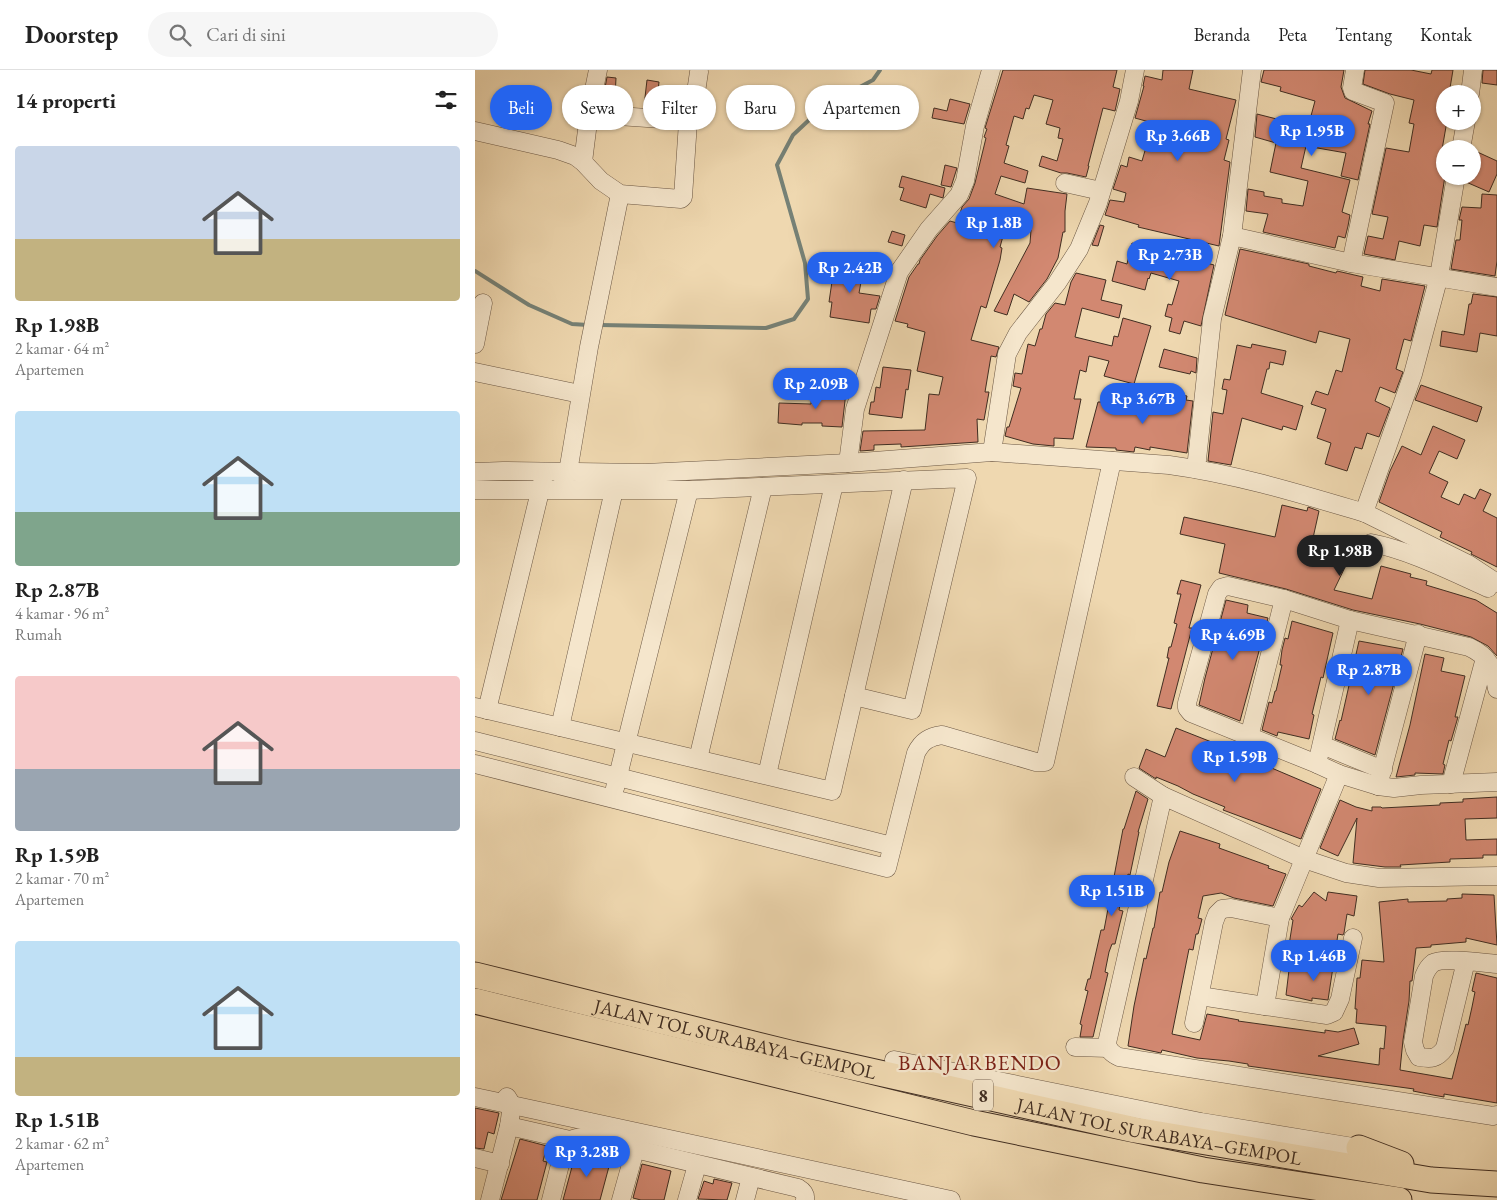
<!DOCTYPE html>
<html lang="id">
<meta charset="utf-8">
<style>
body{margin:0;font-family:"EB Garamond",serif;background:#f6f6f6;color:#222;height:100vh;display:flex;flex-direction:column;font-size:19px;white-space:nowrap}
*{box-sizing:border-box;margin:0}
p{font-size:16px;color:#767676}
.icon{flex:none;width:28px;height:28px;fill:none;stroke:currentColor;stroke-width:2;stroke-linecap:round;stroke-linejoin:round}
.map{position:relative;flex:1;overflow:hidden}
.details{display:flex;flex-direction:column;background:#fff;width:475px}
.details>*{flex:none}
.guide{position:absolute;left:15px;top:15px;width:475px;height:45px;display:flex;gap:10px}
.tools{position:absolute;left:961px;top:15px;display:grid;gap:10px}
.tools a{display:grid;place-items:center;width:45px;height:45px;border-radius:50%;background:#fff;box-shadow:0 1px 4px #0004;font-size:25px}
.price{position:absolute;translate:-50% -42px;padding:0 11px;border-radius:18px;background:#2563eb;color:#fff;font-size:16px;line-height:32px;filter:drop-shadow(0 1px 2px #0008)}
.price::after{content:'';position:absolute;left:50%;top:30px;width:15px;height:11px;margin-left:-8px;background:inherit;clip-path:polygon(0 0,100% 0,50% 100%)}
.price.on{background:#222;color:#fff}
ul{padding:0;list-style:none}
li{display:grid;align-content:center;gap:10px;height:265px;padding:0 15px}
li span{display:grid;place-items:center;height:155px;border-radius:5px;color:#555}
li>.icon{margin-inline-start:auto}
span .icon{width:90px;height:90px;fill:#fffc;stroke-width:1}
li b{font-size:21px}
h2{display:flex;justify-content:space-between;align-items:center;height:60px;padding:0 15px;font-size:21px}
.tag{padding:0 18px;border-radius:22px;background:#fff;box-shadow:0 1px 4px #0004;font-size:18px;line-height:45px}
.tag.on{background:#2563eb;color:#fff}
header{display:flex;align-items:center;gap:30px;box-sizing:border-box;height:70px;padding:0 25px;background:#fff;border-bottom:1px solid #e0e0e0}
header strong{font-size:24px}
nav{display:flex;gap:28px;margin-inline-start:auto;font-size:18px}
.search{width:350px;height:45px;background:#f6f6f6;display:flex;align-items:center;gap:12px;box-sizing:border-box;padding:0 18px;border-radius:28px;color:#767676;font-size:19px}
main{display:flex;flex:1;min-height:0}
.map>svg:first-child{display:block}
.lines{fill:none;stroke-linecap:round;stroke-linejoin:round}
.stream{stroke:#768176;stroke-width:4}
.building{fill:#d28871;stroke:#402d21}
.minor-casing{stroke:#6c5845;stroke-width:19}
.highway-casing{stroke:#402d21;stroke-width:27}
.minor{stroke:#f5e6cc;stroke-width:18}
.highway{stroke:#efd8b0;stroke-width:25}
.labels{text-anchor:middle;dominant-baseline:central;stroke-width:4.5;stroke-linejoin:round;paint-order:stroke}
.shield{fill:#f5e6cc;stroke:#766454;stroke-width:1}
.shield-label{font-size:18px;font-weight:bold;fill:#402d21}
.street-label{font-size:19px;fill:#402d21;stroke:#f5e6cc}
.quarter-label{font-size:21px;letter-spacing:1px;fill:#7a1f14;stroke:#f5e6cc}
</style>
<header>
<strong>Doorstep</strong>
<div class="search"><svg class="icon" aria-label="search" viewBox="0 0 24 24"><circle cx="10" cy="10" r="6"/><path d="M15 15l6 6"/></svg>Cari di sini</div>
<nav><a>Beranda</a><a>Peta</a><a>Tentang</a><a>Kontak</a></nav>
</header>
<main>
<section class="details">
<h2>14 properti<svg class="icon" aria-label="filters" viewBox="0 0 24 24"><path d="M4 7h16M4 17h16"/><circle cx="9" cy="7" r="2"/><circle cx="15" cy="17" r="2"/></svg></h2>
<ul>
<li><span style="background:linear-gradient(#c9d6e8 60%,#c2b280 0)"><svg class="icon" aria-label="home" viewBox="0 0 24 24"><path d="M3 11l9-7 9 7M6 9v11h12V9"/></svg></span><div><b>Rp 1.98B</b><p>2 kamar · 64 m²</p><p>Apartemen</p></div></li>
<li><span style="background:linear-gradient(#bfe0f5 65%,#7fa58c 0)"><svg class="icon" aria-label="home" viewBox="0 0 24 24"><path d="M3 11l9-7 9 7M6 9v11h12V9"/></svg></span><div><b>Rp 2.87B</b><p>4 kamar · 96 m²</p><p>Rumah</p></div></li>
<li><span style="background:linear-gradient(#f6c9c9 60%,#9aa5b1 0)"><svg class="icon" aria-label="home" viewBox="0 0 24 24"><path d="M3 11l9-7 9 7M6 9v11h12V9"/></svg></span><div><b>Rp 1.59B</b><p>2 kamar · 70 m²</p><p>Apartemen</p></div></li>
<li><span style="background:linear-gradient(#bfe0f5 75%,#c2b280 0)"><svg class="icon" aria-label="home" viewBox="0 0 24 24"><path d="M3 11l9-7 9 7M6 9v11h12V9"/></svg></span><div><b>Rp 1.51B</b><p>2 kamar · 62 m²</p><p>Apartemen</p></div></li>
</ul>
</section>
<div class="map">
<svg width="1022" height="1130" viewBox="0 0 1022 1130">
<rect width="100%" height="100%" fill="#efd8b0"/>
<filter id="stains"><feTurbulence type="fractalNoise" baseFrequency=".004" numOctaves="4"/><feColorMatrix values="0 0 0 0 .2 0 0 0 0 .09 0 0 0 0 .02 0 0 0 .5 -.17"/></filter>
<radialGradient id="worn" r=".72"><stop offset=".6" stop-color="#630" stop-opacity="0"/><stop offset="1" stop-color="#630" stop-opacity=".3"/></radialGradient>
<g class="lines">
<g class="stream">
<polyline points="0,201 54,235 97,254 113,255"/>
<polyline points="125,255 291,258 319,249 333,229 330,193 302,95 318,65 349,36 398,10 405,0"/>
</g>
</g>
<g class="building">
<polygon points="528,0 642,0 638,17 645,19 640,41 628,38 613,96 614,96 611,107 592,103 586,103 564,96 567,86 582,91 588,69 583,68 585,58 571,54 578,30 559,25 554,39 551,38 548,49 539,46 531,75 534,76 529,93 553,101 550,113 526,106 520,124 549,134 552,118 592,124 590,141 590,162 588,162 583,188 572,209 554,232 539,224 532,245 519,241 555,173 556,160 530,159 525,177 527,178 525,190 511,238 506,236 496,270 524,277 521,287 516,286 510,322 514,322 509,350 502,349 503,372 426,377 426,374 399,375 399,380 385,381 388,361 450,360 454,324 464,325 468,307 442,301 450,262 432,257 433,254 420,251 434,207 443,194 444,194 445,190 462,166 475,151 482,153 487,137 494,129 500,113 511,68 509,67 512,59 510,58"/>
<polygon points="688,0 718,0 714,19 761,30 751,69 754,70 749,90 755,92 744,176 663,157 664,155 630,145 635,130 649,132 651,123 638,119 646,95 652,97 654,87 667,91 678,53 660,48 669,16 668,16 670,6 687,10"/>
<polygon points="789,0 869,0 866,17 870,28 897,41 893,54 895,54 883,110 866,106 871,83 831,76 826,98 875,110 867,142 875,145 873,156 870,168 863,166 860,178 788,162 793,144 771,141 773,119 789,122 789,126 807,129 807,133 828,136 833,111 795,102 801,73 780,67 782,44 833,57 840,31 805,21 806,17 786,12"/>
<polygon points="890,0 936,0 956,4 957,0 978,0 974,24 970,24 970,51 972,51 965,91 970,92 970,106 962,157 949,155 945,176 924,171 920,190 889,184 893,166 908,169 913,147 897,144 911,78 934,82 939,54 934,53 939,30 915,24 888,14"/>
<polygon points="1008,0 1022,0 1022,15 1007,13"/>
<polygon points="132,7 141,8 140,27 152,28 152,36 127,34"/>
<polygon points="172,10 184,12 181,38 169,36"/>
<polygon points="475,29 495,34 489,54 457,48 459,38 472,41"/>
<polygon points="998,80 1022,91 1022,104 1014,122 991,112 991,106 998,106"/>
<polygon points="470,95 482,98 476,117 466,115"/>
<polygon points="427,106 470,118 468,128 455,124 451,138 425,130 429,118 424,117"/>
<polygon points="1007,124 1022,125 1022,191 1020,206 976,199 981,170 985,170 987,150 984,150 987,137 1006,138"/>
<polygon points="625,155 629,156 623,176 617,175"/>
<polygon points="417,161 430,165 427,176 413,172"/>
<polygon points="657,173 739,195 726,256 709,251 705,264 694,261 697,248 690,246 693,234 697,235 704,211 676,203 674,209 673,208 670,220 637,211 642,191 652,194"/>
<polygon points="765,179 834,194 834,196 861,203 862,201 888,207 886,216 905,221 907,209 950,216 936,271 929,269 921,299 928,302 920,323 905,317 900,331 915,338 904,367 892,363 887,379 880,377 872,401 850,394 856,373 842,368 851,339 836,334 841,321 853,325 861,300 867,302 875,269 844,261 841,273 750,245"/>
<polygon points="360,191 389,196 384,223 405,226 401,239 396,239 394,253 355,247 357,232 354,232"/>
<polygon points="601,203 631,210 626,230 647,235 644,248 607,238 600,267 637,276 639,266 643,267 648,248 676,256 659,314 629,306 634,291 614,286 611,302 605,300 599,329 606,329 598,369 579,368 579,376 558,374 530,366 532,357 534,357 546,318 538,316 540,303 547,304 553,274 560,276 565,259 567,259 571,244 580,233 590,235 596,212"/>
<polygon points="998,224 1022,227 1022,266 1005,263 1002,282 965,276 967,261 989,265 994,234 996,234"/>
<polygon points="777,274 811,281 808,295 795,292 794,299 792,299 786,323 828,336 821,360 808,356 807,360 767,348 756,395 733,391 738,342 748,344 752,320 747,319 749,309 755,310 762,275 776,278"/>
<polygon points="689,279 722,288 721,303 716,301 715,304 684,297"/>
<polygon points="408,297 436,300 433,320 431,319 427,348 394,344 396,332 399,332 401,317 405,318"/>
<polygon points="946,315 1007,337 1002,352 940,330"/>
<polygon points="337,320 371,322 367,357 347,356 347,353 327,353 327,355 303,353 304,333 336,334"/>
<polygon points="677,324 700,328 701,324 712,326 711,330 718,331 712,383 675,377 675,380 660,377 659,382 641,380 641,378 611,377 623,332 637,332 637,334 672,341"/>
<polygon points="958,356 990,370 982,389 964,381 954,403 973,412 966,427 984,435 989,424 1000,429 1005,419 1016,424 1008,441 1022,448 1022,497 996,484 997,482 965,467 967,462 904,432 915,401 927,376 946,385"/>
<polygon points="807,435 832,441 833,437 844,441 836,477 842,479 872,493 859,520 897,529 906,496 936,504 935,507 952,511 951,515 1001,530 1022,543 1022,586 1013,576 996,567 945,554 878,540 811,519 744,503 750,474 705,464 709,447 800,467"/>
<polygon points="706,510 726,515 714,558 717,558 696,639 682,636 694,588 692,588 694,577 696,577 702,554 699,553 706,524 702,524"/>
<polygon points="751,530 773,535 772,543 793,548 765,651 724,635 730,608"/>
<polygon points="817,551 858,563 848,608 846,607 837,644 839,645 834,669 803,662 802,666 787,660 794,632 797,633 800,621 801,621 807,595 805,595 807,580 810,568 813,569"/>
<polygon points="884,571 928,579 900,685 860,669 865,650 866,651"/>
<polygon points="950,584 969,588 966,601 990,606 980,647 983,647 976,671 974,670 968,694 970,695 968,704 940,703 940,705 921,707 935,655"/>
<polygon points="701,658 762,682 774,687 773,688 846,719 826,769 748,740 750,737 718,724 703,716 681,707 681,709 664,698 671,679 690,687"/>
<polygon points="661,721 673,729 663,762 664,762 655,805 653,804 650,820 648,820 644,840 648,841 645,853 640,874 637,874 634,882 630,902 633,903 618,967 605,967 607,955 605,954 613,921 610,920 613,909 615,909 626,860 629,860 648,759 649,759"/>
<polygon points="1022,727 1022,748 990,749 991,770 1022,769 1022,785 1008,785 1008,788 975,789 975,792 925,795 926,797 910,797 878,793 882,748 863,786 845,778 865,730 881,737 897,741 897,737 906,737 907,738 965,735 965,733 988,732 988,729"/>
<polygon points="705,761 745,774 744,778 794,796 793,798 811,804 798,836 759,828 746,823 728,826 723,848 727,849 723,864 721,864 718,880 714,879 697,964 725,970 732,944 764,950 763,951 850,963 850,960 863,962 879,958 884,974 843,986 904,995 905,978 909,979 911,956 881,953 882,939 880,939 882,908 885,908 887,890 909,892 904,832 933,829 933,832 972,831 972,829 987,828 987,824 1019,825 1022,875 991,868 991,872 956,875 956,877 941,878 937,911 935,911 934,931 928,970 925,1000 977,1009 991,954 993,955 997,937 1000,922 997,921 1001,903 1022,908 1022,1033 969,1024 969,1027 958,1025 938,1021 939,1019 773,996 773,994 754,991 722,988 687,980 686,983 653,976 659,936 669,888 671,889 678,858 679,858 685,822 687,822 694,792"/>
<polygon points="839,822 851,831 853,822 882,826 879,846 872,844 869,863 868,865 863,864 853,930 837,928 837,931 811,925 817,875 814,875 818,850 816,849 824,835 827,837"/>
<polygon points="0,1038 24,1043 19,1064 13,1062 9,1079 0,1078"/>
<polygon points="45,1069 72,1076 68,1091 72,1092 62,1130 26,1130"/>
<polygon points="101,1082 120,1088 121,1085 136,1089 125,1130 88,1130"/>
<polygon points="167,1094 196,1101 189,1130 166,1130 158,1128"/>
<polygon points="239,1109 257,1113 252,1130 223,1129 229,1111 238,1114"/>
</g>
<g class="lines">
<g class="minor-casing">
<g id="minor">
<path d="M660 0 654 31 623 133 604 179 582 213 543 263 532 284 517 382 694 395C761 404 826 424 890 443"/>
<polyline points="995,24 998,0"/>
<polyline points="114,44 216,51 217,49 224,2"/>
<polyline points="0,61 83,80 100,86 108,92 126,111 145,124 206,129 208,127 213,52"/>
<polyline points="986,79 991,51"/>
<polyline points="108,92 114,44 123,0"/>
<polyline points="981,106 964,206 938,304 892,434 890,443 993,494 1022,513"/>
<polyline points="590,113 626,121"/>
<polyline points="757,166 876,193 1022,217"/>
<polyline points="876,193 910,33 878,21 877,18 880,0"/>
<polyline points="0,274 8,233"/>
<polyline points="0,302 105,324"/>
<polyline points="373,393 380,339 424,202 454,159 484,125 490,111 500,56 516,0"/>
<polyline points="721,399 737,249 757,166 777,0"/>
<polyline points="0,402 28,401 170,403 373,393 517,382"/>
<polyline points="88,412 93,402 114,277 145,124"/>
<polyline points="0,420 214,420 492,408 437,640 379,626"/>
<path d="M888 481 896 473C934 480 977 502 1013 518"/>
<path d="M1022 619C1019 599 1014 586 994 577L875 550 809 529 753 516 746 518 742 524 712 633V638L716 643 842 694 864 704 903 716 919 718 946 715 1022 712"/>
<polyline points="0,637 357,721 429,410"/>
<polyline points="12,640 68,409"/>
<polyline points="85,657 139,420"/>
<polyline points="774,667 809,529"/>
<polyline points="0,671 417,776"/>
<polyline points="847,675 908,700"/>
<polyline points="223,689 288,417"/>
<path d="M0 694 412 798 441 683C447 671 454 667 467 665L561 692H570L637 391"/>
<polyline points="842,694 875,550"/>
<polyline points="864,704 805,848 790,936 852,945 859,942 865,929 878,868"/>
<polyline points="292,705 359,414"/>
<polyline points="659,707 688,726"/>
<polyline points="976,714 1010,588"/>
<polyline points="903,716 943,564"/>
<polyline points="140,718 214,420"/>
<path d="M1022 806 904 808 871 803 829 789 688 726 632 973C633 980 637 984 644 987L1018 1046 1022 1045"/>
<path d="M991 891 970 978C962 989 956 989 944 987L940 980 938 972 949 906C951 901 954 896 958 893 968 887 1009 893 1022 894"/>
<polyline points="725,926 790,936"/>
<polyline points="719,953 739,852 742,844 747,839 756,838 805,848"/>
<polyline points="600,977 633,978"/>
<polyline points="419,990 726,1052 884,1078"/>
<polyline points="0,1027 476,1130"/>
<polyline points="34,1056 95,1070"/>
<polyline points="0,1088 25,1094"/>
<polyline points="15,1130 34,1056 37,1035 32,1027"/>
<path d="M76 1130 90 1075C98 1067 104 1067 114 1068L323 1118C328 1121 331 1124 330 1130"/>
<polyline points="146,1130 160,1080"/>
<polyline points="212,1130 222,1095"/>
<polyline points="270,1130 276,1107"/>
</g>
</g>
<g class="highway-casing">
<g id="highway">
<path id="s1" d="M0 905 319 984 660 1060 956 1110 1022 1114"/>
<polyline points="0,931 499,1053 728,1100 924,1130"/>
<polyline points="884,1078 926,1094"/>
</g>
</g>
<use href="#minor" class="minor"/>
<use href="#highway" class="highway"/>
</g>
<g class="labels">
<rect class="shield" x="498" y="1009.5" width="20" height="31" rx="4"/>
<g class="shield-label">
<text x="508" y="1025">8</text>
</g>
<g class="street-label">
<text stroke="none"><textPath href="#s1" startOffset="268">JALAN TOL SURABAYA–GEMPOL</textPath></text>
<text stroke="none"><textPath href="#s1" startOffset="702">JALAN TOL SURABAYA–GEMPOL</textPath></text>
</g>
<g class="quarter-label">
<text x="505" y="992">BANJARBENDO</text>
</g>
</g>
<rect width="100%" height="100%" filter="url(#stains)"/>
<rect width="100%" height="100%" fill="url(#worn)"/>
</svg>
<div class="tools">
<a>+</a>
<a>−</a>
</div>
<b class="price" style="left:837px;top:87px">Rp 1.95B</b>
<b class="price" style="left:703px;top:92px">Rp 3.66B</b>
<b class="price" style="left:519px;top:179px">Rp 1.8B</b>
<b class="price" style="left:695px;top:211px">Rp 2.73B</b>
<b class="price" style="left:375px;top:224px">Rp 2.42B</b>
<b class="price" style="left:341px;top:340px">Rp 2.09B</b>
<b class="price" style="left:668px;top:355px">Rp 3.67B</b>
<b class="price on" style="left:865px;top:507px">Rp 1.98B</b>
<b class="price" style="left:758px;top:591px">Rp 4.69B</b>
<b class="price" style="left:894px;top:626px">Rp 2.87B</b>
<b class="price" style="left:760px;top:713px">Rp 1.59B</b>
<b class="price" style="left:637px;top:847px">Rp 1.51B</b>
<b class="price" style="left:839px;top:912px">Rp 1.46B</b>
<b class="price" style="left:112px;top:1108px">Rp 3.28B</b>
<div class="guide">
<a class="tag on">Beli</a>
<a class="tag">Sewa</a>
<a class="tag">Filter</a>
<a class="tag">Baru</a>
<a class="tag">Apartemen</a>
</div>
</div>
</main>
